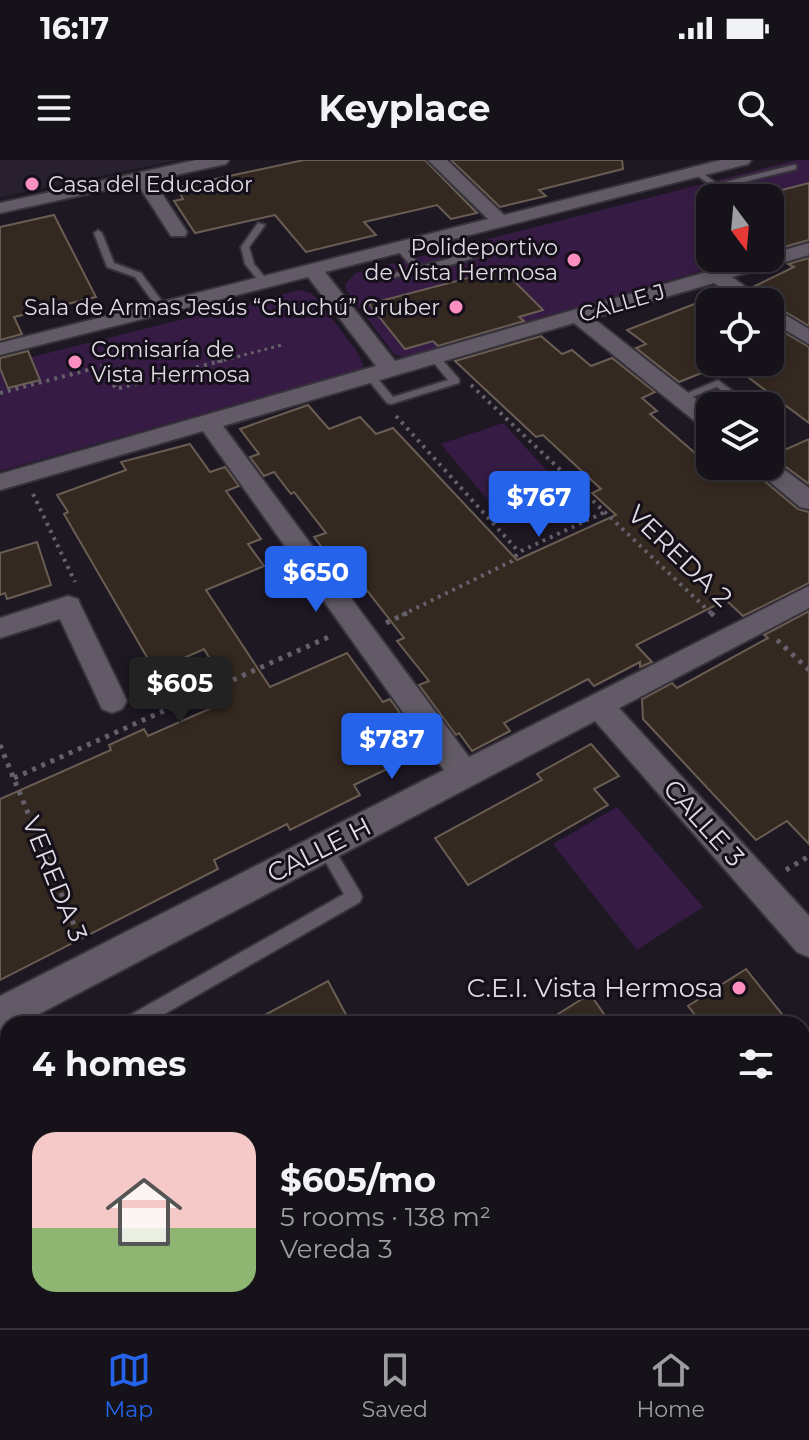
<!DOCTYPE html>
<meta charset="utf-8">
<style>
body{margin:0;font-family:Montserrat,sans-serif;background:#1f1b23;color:#f1f3f6;height:100vh;display:flex;flex-direction:column;font-size:30px;white-space:nowrap}
*{box-sizing:border-box;margin:0}
p{font-size:26px;color:#9e9ea2}
.icon{flex:none;width:44px;height:44px;fill:none;stroke:currentColor;stroke-width:2;stroke-linecap:round;stroke-linejoin:round}
.map{position:relative;flex:1;overflow:hidden}
.side{position:absolute;left:0px;top:856px;width:810px;height:312px;display:flex;flex-direction:column;background:#16121a;border-radius:24px 24px 0 0;box-shadow:0 4px 12px #0003,0 0 0 2px #353239}
.side>*{flex:none}
.needle{width:52px;rotate:164deg}
.buttons{position:absolute;left:696px;top:24px;display:grid;gap:16px}
.buttons a{display:grid;place-items:center;width:88px;height:88px;border-radius:16px;background:#16121a;box-shadow:0 4px 12px #0003,0 0 0 2px #353239;font-size:40px}
.price{position:absolute;translate:-50% -68px;padding:0 18px;border-radius:8px;background:#2563eb;color:#fff;font-size:26px;line-height:52px;filter:drop-shadow(0 2px 4px #0008)}
.price::after{content:'';position:absolute;left:50%;top:48px;width:24px;height:18px;margin-left:-12px;background:inherit;clip-path:polygon(0 0,100% 0,50% 100%)}
.price.selected{background:#222;color:#fff}
ul{padding:0;list-style:none}
li{display:flex;align-items:center;gap:24px;height:200px;padding:0 32px}
li span{display:grid;place-items:center;flex:none;width:224px;height:160px;border-radius:24px;color:#555}
li>.icon{margin-inline-start:auto}
span .icon{width:96px;height:96px;fill:#fffc;stroke-width:1}
li b{font-size:34px}
h2{display:flex;justify-content:space-between;align-items:center;height:96px;padding:0 32px;font-size:34px}
.status{display:flex;justify-content:space-between;align-items:center;height:56px;padding:0 40px;background:#16121a;direction:ltr}
.status svg{height:22px;fill:currentColor}
header{display:flex;justify-content:space-between;align-items:center;height:104px;padding:0 32px;background:#16121a;font-size:36px;font-weight:700}
.dock{display:flex;justify-content:space-around;align-items:center;height:112px;border-top:2px solid #353239;background:#16121a;font-size:22px;color:#9e9ea2}
.dock a{display:grid;justify-items:center;gap:4px}
.dock .selected{color:#2563eb}
.map>svg:first-child{display:block}
.built{fill:#281f2f}
.green{fill:#361c45}
.building{fill:#342921;stroke:#6a5e54;stroke-width:2}
.lines{fill:none;stroke-linecap:round;stroke-linejoin:round}
.service-casing{stroke:#37333b;stroke-width:4}
.minor-casing{stroke:#37333b;stroke-width:4}
.path-far3{stroke:#656069;stroke-width:3;stroke-dasharray:3 4;stroke-linecap:butt}
.path-far2{stroke:#656069;stroke-width:4;stroke-dasharray:3 5;stroke-linecap:butt}
.path-far1{stroke:#656069;stroke-width:5;stroke-dasharray:4 6;stroke-linecap:butt}
.path{stroke:#656069;stroke-width:6;stroke-dasharray:5 8;stroke-linecap:butt}
.service{fill:#625b67;fill-rule:evenodd}
.minor{fill:#625b67;fill-rule:evenodd}
.poi-dot{fill:#fd8ec0;stroke:#150f19;stroke-width:3}
.labels{text-anchor:middle;dominant-baseline:central;stroke-width:6;stroke-linejoin:round;paint-order:stroke}
.far-poi-label{font-size:22px;fill:#dfdbe2;stroke:#150f19;text-anchor:start}
.far-street-label{font-size:22px;fill:#dfdbe2;stroke:#150f19}
.street-label{font-size:26px;fill:#dfdbe2;stroke:#150f19}
.poi-label{font-size:26px;fill:#dfdbe2;stroke:#150f19;text-anchor:end}
</style>
<div class="status"><b>16:17</b><svg viewBox="0 0 49 12"><path d="M0 12V9h3v3zM5 12V6h3v6zM10 12V3h3v9zM15 12V0h3v12zM26 1h20v11H26zM47 4h2v5h-2z"/></svg></div>
<header><svg class="icon" aria-label="menu" viewBox="0 0 24 24"><path d="M4 6h16M4 12h16M4 18h16"/></svg>Keyplace<svg class="icon" aria-label="search" viewBox="0 0 24 24"><circle cx="10" cy="10" r="6"/><path d="M15 15l6 6"/></svg></header>
<div class="map">
<svg width="809" height="1168" viewBox="0 0 809 1168">
<rect width="100%" height="100%" fill="#1e1823"/>
<polygon class="built" points="0,0 179,0 0,37"/>
<g class="green">
<polygon points="796,0 809,0 809,80 770,91 770,38 710,38 710,98 746,98 415,194 404,197 394,194 346,130 345,124 356,113"/>
<polygon points="300,130 310,133 317,139 358,193 363,205 362,209 0,311 0,205"/>
<polygon points="503,263 565,330 500,355 441,284"/>
<polygon points="617,647 703,747 637,790 553,684"/>
</g>
<g class="building">
<polygon points="304,0 425,0 477,53 451,59 437,45 364,62 376,75 306,92 275,55 195,73 174,41 183,39 180,33 187,32 183,26"/>
<polygon points="451,0 622,0 623,9 539,30 546,36 500,47"/>
<polygon points="809,23 809,80 770,91 770,33"/>
<polygon points="54,55 96,137 14,157 22,174 0,180 0,67"/>
<polygon points="809,98 809,166 770,143 751,128 794,107 788,104"/>
<polygon points="502,109 543,150 519,157 524,161 438,186 433,181 405,189 369,144"/>
<polygon points="710,138 710,202 770,202 770,164 809,187 809,263 733,206 709,216 704,212 679,222 636,188 646,184 627,170"/>
<polygon points="541,176 562,194 572,190 591,206 612,198 655,232 642,238 657,251 650,254 710,306 730,315 751,306 756,314 798,349 809,352 809,423 743,456 726,440 636,485 652,502 640,507 640,502 594,526 588,519 504,563 510,571 472,591 459,573 456,575 419,525 429,521 397,481 404,478 340,396 331,399 314,377 326,373 294,332 291,334 274,312 264,316 250,297 259,294 240,269 308,245 329,269 360,257 376,274 393,268 517,400 616,355 592,333 601,329 543,275 536,277 455,201"/>
<polygon points="28,191 40,220 8,228 0,208 0,198"/>
<polygon points="809,279 809,324 771,296"/>
<polygon points="190,284 210,312 225,307 239,326 226,331 261,379 248,384 264,406 206,430 270,527 347,493 383,542 390,539 426,590 354,625 360,635 290,670 287,664 214,700 218,709 0,820 0,639 111,590 109,585 144,569 148,576 216,546 211,537 228,529 204,489 155,511 64,354 68,352 57,335 126,310 121,302"/>
<polygon points="37,382 51,425 7,439 5,433 0,435 0,393"/>
<polygon points="809,451 809,684 787,661 756,680 643,559 642,539 672,523 677,528 768,478 764,475"/>
<polygon points="591,584 619,616 594,629 608,645 468,725 435,678 542,620 537,614"/>
<polygon points="746,809 761,828 790,864 702,864 688,846"/>
<polygon points="328,821 351,864 248,864"/>
<polygon points="590,834 611,864 542,864"/>
</g>
<g class="lines">
<g class="service-casing">
<g id="service">
<polygon points="793,5 796,5 796,9 716,29 692,12 699,10 717,24"/>
<polygon points="258,63 265,65 249,87 254,104 269,122 264,125 261,124 245,104 241,87"/>
<polygon points="98,70 102,73 114,103 141,113 167,148 165,150 159,150 135,117 107,107 94,73"/>
<polygon points="435,76 457,97 480,91 485,94 458,103 391,118 391,114 413,108 397,90 397,86 403,86 421,106 449,99 431,79"/>
<polygon points="434,194 438,195 459,219 459,223 391,244 387,243 365,216 366,214 374,214 393,237 448,220 429,197"/>
<polygon points="718,220 752,246 740,246 717,227 685,240 681,241 676,238"/>
<polygon points="325,680 330,682 360,732 362,737 360,742 147,864 123,864 125,858 344,734 317,687 320,682"/>
<polygon points="8,925 8,943 0,947 0,929"/>
<polygon points="472,1160 498,1160 494,1168 468,1168"/>
</g>
</g>
<g class="minor-casing">
<g id="minor">
<polygon points="196,0 229,0 226,4 153,20 187,72 185,76 171,76 137,23 0,53 0,43"/>
<polygon points="428,0 447,0 504,55 721,0 751,0 748,4 325,112 395,201 756,98 770,98 770,94 809,83 809,95 732,117 766,142 742,142 714,123 593,158 710,250 710,269 702,267 574,163 223,266 469,597 809,426 809,448 619,548 809,756 809,797 797,792 595,561 20,864 8,864 8,870 0,873 0,836 444,610 203,271 0,330 0,314 376,206 308,117 0,195 0,183 488,59"/>
<polygon points="770,146 809,169 809,184 770,161"/>
<polygon points="770,299 809,328 809,349 800,347 758,312 754,306 770,306"/>
<polygon points="68,436 78,439 81,446 127,541 122,549 112,553 102,549 60,459 0,478 0,458"/>
<polygon points="809,1072 809,1117 802,1120 802,1075"/>
<polygon points="698,1160 747,1160 744,1168 695,1168"/>
</g>
</g>
<polyline class="path-far3" points="217,202 282,185"/>
<g class="path-far2">
<polyline points="471,225 713,455"/>
<polyline points="0,233 103,206 116,229 224,200"/>
<polyline points="396,256 519,392"/>
<polyline points="33,334 75,422"/>
<polyline points="402,455 512,401 519,392 605,352"/>
</g>
<g class="path-far1">
<polyline points="711,453 716,458"/>
<polyline points="386,463 407,453"/>
<polyline points="777,480 809,510"/>
<polyline points="0,585 77,772"/>
<polyline points="14,618 333,475"/>
<polyline points="786,710 809,696"/>
</g>
<polyline class="path" points="76,770 80,780"/>
<use href="#service" class="service"/>
<use href="#minor" class="minor"/>
</g>
<g class="poi-dot">
<circle cx="32" cy="24" r="8"/>
<circle cx="574" cy="100" r="8"/>
<circle cx="456" cy="147" r="8"/>
<circle cx="75" cy="202" r="8"/>
<circle cx="739" cy="828" r="8"/>
</g>
<g class="labels">
<g class="far-poi-label">
<text x="48" y="24">Casa del Educador</text>
<text x="558" y="87" text-anchor="end">Polideportivo<tspan x="558" dy="25">de Vista Hermosa</tspan></text>
<text x="440" y="147" text-anchor="end">Sala de Armas Jesús “Chuchú” Gruber</text>
<text x="91" y="189">Comisaría de<tspan x="91" dy="25">Vista Hermosa</tspan></text>
</g>
<g class="far-street-label">
<text transform="translate(622 143) rotate(-16)">CALLE J</text>
</g>
<g class="street-label">
<text transform="translate(680 396) rotate(44)">VEREDA 2</text>
<text transform="translate(704 663) rotate(48)">CALLE 3</text>
<text transform="translate(319 690) rotate(-27)">CALLE H</text>
<text transform="translate(55 719) rotate(68)">VEREDA 3</text>
</g>
<g class="poi-label">
<text x="723" y="828">C.E.I. Vista Hermosa</text>
</g>
</g>
</svg>
<div class="buttons">
<a><svg class="needle" viewBox="-14 -14 28 28"><path d="M0-13l5 13h-10z" fill="#e53935"/><path d="M0 13l5-13h-10z" fill="#9e9ea2"/></svg></a>
<a><svg class="icon" aria-label="locate" viewBox="0 0 24 24"><circle cx="12" cy="12" r="6"/><path d="M12 2v4M12 18v4M2 12h4M18 12h4"/></svg></a>
<a><svg class="icon" aria-label="layers" viewBox="0 0 24 24"><path d="M12 4l9 5-9 5-9-5zM3 14l9 5 9-5"/></svg></a>
</div>
<b class="price" style="left:539px;top:379px">$767</b>
<b class="price" style="left:316px;top:454px">$650</b>
<b class="price selected" style="left:180px;top:565px">$605</b>
<b class="price" style="left:392px;top:621px">$787</b>
<section class="side">
<h2>4 homes<svg class="icon" aria-label="filters" viewBox="0 0 24 24"><path d="M4 7h16M4 17h16"/><circle cx="9" cy="7" r="2"/><circle cx="15" cy="17" r="2"/></svg></h2>
<ul>
<li><span style="background:linear-gradient(#f6c9c9 60%,#8fb573 0)"><svg class="icon" aria-label="home" viewBox="0 0 24 24"><path d="M3 11l9-7 9 7M6 9v11h12V9"/></svg></span><div><b>$605/mo</b><p>5 rooms · 138 m²</p><p>Vereda 3</p></div></li>
</ul>
</section>
</div>
<nav class="dock">
<a class="selected"><svg class="icon" aria-label="map" viewBox="0 0 24 24"><path d="M3 6l6-2 6 2 6-2v14l-6 2-6-2-6 2zM9 4v14M15 6v14"/></svg>Map</a>
<a><svg class="icon" aria-label="saved" viewBox="0 0 24 24"><path d="M7 4h10v16l-5-4-5 4z"/></svg>Saved</a>
<a><svg class="icon" aria-label="home" viewBox="0 0 24 24"><path d="M3 11l9-7 9 7M6 9v11h12V9"/></svg>Home</a>
</nav>
